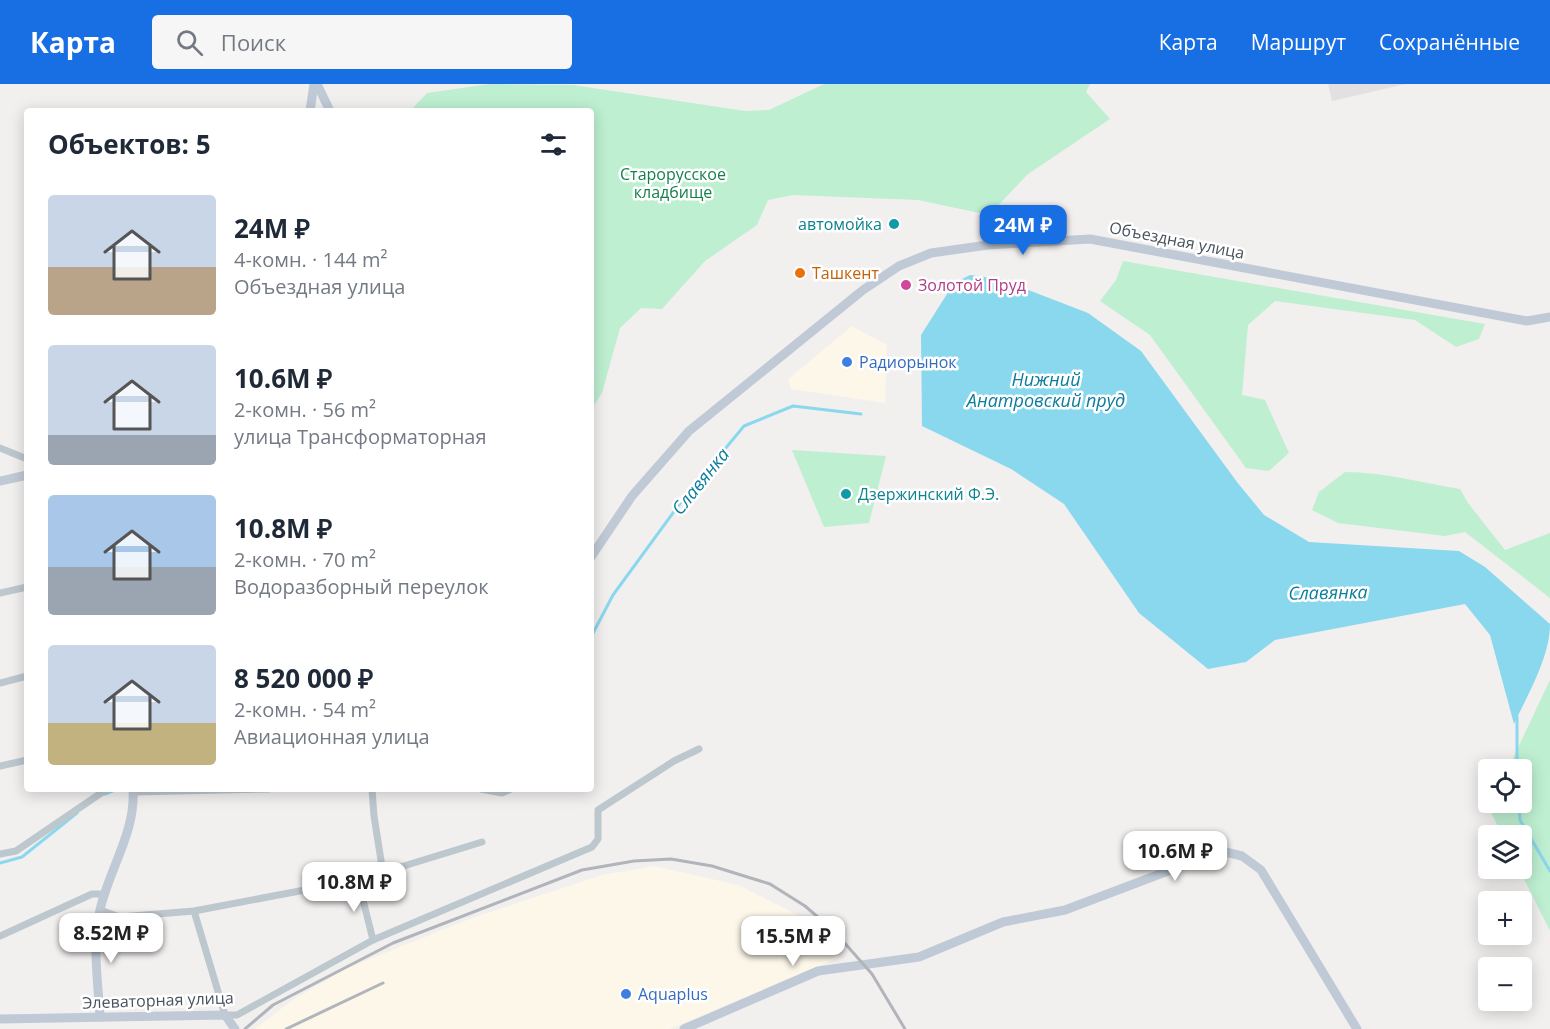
<!DOCTYPE html>
<html lang="ru">
<meta charset="utf-8">
<style>
body{margin:0;font-family:"Open Sans",sans-serif;background:#f6f6f7;color:#1f2937;height:100vh;display:flex;flex-direction:column;font-size:22px;white-space:nowrap}
*{box-sizing:border-box;margin:0}
p{font-size:20px;color:#747a83}
.icon{flex:none;width:33px;height:33px;fill:none;stroke:currentColor;stroke-width:2;stroke-linecap:round;stroke-linejoin:round}
.map{position:relative;flex:1;overflow:hidden}
.drawer{position:absolute;left:24px;top:24px;width:570px;height:684px;display:flex;flex-direction:column;background:#fff;border-radius:6px;box-shadow:0 3px 15px #0003}
.drawer>*{flex:none}
.buttons{position:absolute;left:1478px;top:675px;display:grid;gap:12px}
.buttons a{display:grid;place-items:center;width:54px;height:54px;border-radius:6px;background:#fff;box-shadow:0 3px 15px #0003;font-size:30px}
.price{position:absolute;translate:-50% -51px;padding:0 14px;border-radius:12px;background:#fff;color:#222;font-size:20px;line-height:39px;filter:drop-shadow(0 2px 3px #0008)}
.price::after{content:'';position:absolute;left:50%;top:36px;width:18px;height:14px;margin-left:-9px;background:inherit;clip-path:polygon(0 0,100% 0,50% 100%)}
.price.active{background:#186fe3;color:#fff}
ul{padding:0;list-style:none}
li{display:flex;align-items:center;gap:18px;height:150px;padding:0 24px}
li span{display:grid;place-items:center;flex:none;width:168px;height:120px;border-radius:6px;color:#555}
li>.icon{margin-inline-start:auto}
span .icon{width:72px;height:72px;fill:#fffc;stroke-width:1}
li b{font-size:26px}
h2{display:flex;justify-content:space-between;align-items:center;height:72px;padding:0 24px;font-size:26px}
header{display:flex;align-items:center;gap:36px;box-sizing:border-box;height:84px;padding:0 30px;background:#186fe3;color:#fff}
header strong{font-size:28px}
nav{display:flex;gap:33px;margin-inline-start:auto;font-size:21px}
.search{width:420px;height:54px;background:#f6f6f7;display:flex;align-items:center;gap:15px;box-sizing:border-box;padding:0 21px;border-radius:6px;color:#747a83;font-size:22px}
.map>svg:first-child{display:block}
.commercial{fill:#fcf7e9}
.education{fill:#e3e0e1}
.green{fill:#beefd1}
.water{fill:#8ad8ed}
.lines{fill:none;stroke-linecap:round;stroke-linejoin:round}
.stream{stroke:#8ad8ed;stroke-width:3}
.street{stroke:#bdc7ce;stroke-width:7}
.secondary{stroke:#c0cad6;stroke-width:9}
.rail{stroke:#b1b4ba;stroke-width:3}
.culture-dot{fill:#0f9aa8;stroke:#fff;stroke-width:2}
.food-dot{fill:#e8710a;stroke:#fff;stroke-width:2}
.hotel-dot{fill:#d1479c;stroke:#fff;stroke-width:2}
.shop-dot{fill:#3f7fe0;stroke:#fff;stroke-width:2}
.labels{text-anchor:middle;dominant-baseline:central;stroke-width:5;stroke-linejoin:round;paint-order:stroke}
.park-label{font-size:16px;fill:#16804c;stroke:#fff}
.culture-label{font-size:16px;fill:#0d838f;stroke:#fff;text-anchor:end}
.street-label{font-size:16px;fill:#47525d;stroke:#fff}
.food-label{font-size:16px;fill:#c56008;stroke:#fff;text-anchor:start}
.hotel-label{font-size:16px;fill:#b23c85;stroke:#fff;text-anchor:start}
.shop-label{font-size:16px;fill:#366cbe;stroke:#fff;text-anchor:start}
.water-label{font-size:18px;font-style:italic;fill:#0c7d9c;stroke:#fff}
</style>
<header>
<strong>Карта</strong>
<div class="search"><svg class="icon" aria-label="search" viewBox="0 0 24 24"><circle cx="10" cy="10" r="6"/><path d="M15 15l6 6"/></svg>Поиск</div>
<nav><a>Карта</a><a>Маршрут</a><a>Сохранённые</a></nav>
</header>
<div class="map">
<svg width="1550" height="945" viewBox="0 0 1550 945">
<rect width="100%" height="100%" fill="#f2efef"/>
<g class="commercial">
<polygon points="852,242 887,261 885,319 791,305 788,295"/>
<polygon points="654,782 738,801 804,834 829,854 838,874 670,945 255,945 291,917 345,885 472,834 602,791"/>
</g>
<polygon class="education" points="1328,0 1406,0 1332,17"/>
<g class="green">
<polygon points="490,0 573,1 745,27 769,26 824,0 1090,0 1086,8 1110,35 1028,90 989,131 918,116 793,111 768,116 757,141 705,177 662,225 641,224 620,244 602,309 591,326 591,27 410,27 427,9"/>
<polygon points="1123,177 1485,240 1479,255 1456,263 1415,236 1275,217 1248,241 1242,311 1265,316 1289,369 1269,387 1246,384 1150,251 1100,217 1116,196"/>
<polygon points="792,366 886,372 869,439 824,443"/>
<path d="M1345 388C1384 388 1422 399 1460 405L1468 419 1505 466 1550 449V514L1465 448 1445 452 1338 439 1312 426 1319 408Z"/>
<polygon points="1550,596 1550,847 1519,785 1521,784 1521,752 1502,751 1489,724 1492,719 1521,718 1521,686 1508,685"/>
</g>
<path class="water" d="M970 191 1000 195 1088 229 1141 267 1237 398 1264 431 1309 458 1459 467 1485 483 1550 540C1550 573 1528 610 1514 640L1490 551 1465 520 1275 556 1246 578 1208 585 1139 529 1064 420 1011 385 922 342 921 251 954 199Z"/>
<g class="lines">
<g class="stream">
<polyline points="591,553 613,511 681,418 744,342 793,322 861,330"/>
<polyline points="1517,633 1517,686"/>
<polyline points="105,710 117,705"/>
<polyline points="1519,718 1520,736 1550,787"/>
<polyline points="0,779 22,773 77,729"/>
</g>
<g class="street">
<polyline points="0,364 27,375"/>
<polyline points="0,509 27,503"/>
<polyline points="0,599 27,592"/>
<polyline points="0,682 27,676"/>
<polyline points="372,705 374,732 383,789"/>
<polyline points="481,705 502,709 511,705"/>
<polyline points="133,708 269,705"/>
<polyline points="0,770 16,767 107,705"/>
<polyline points="358,796 373,856"/>
<polyline points="100,826 120,833 194,827 358,796 482,758"/>
<polyline points="194,827 225,931 237,931 373,856 592,763 598,755 598,726 674,677 699,665"/>
<polyline points="0,852 92,810 104,810"/>
</g>
<g class="secondary">
<polyline points="317,0 330,27"/>
<polyline points="310,27 314,0"/>
<polyline points="0,397 27,391"/>
<polyline points="591,473 632,412 689,347 863,206 899,182 931,169 988,161 1090,155 1527,237 1550,233"/>
<path d="M100 933C98 898 92 860 100 826 109 785 136 748 133 705"/>
<polyline points="0,935 225,931 235,945"/>
<polyline points="684,945 818,887 919,873 1003,838 1065,826 1221,767 1242,772 1261,786 1357,945"/>
</g>
<g class="rail">
<polyline points="245,945 273,921 393,859 582,786 634,777 671,775 712,782 770,800 805,822 834,847 872,890 905,945"/>
<polyline points="286,945 383,899"/>
</g>
</g>
<g class="culture-dot">
<circle cx="894" cy="140" r="6"/>
<circle cx="846" cy="410" r="6"/>
</g>
<circle class="food-dot" cx="800" cy="189" r="6"/>
<circle class="hotel-dot" cx="906" cy="201" r="6"/>
<g class="shop-dot">
<circle cx="847" cy="278" r="6"/>
<circle cx="626" cy="910" r="6"/>
</g>
<g class="labels">
<g class="park-label">
<text x="673" y="90">Старорусское<tspan x="673" dy="18">кладбище</tspan></text>
</g>
<g class="culture-label">
<text x="882" y="140">автомойка</text>
<text x="858" y="410" text-anchor="start">Дзержинский Ф.Э.</text>
</g>
<g class="street-label">
<text transform="translate(1177 156) rotate(11)">Объездная улица</text>
<text transform="translate(158 916) rotate(-2)">Элеваторная улица</text>
</g>
<g class="food-label">
<text x="812" y="189">Ташкент</text>
</g>
<g class="hotel-label">
<text x="918" y="201">Золотой Пруд</text>
</g>
<g class="shop-label">
<text x="859" y="278">Радиорынок</text>
<text x="638" y="910">Aquaplus</text>
</g>
<g class="water-label">
<text x="1046" y="295">Нижний<tspan x="1046" dy="21">Анатровский пруд</tspan></text>
<text transform="translate(700 397) rotate(-51)">Славянка</text>
<text transform="translate(1328 508) rotate(-1)">Славянка</text>
</g>
</g>
</svg>
<div class="buttons">
<a><svg class="icon" aria-label="locate" viewBox="0 0 24 24"><circle cx="12" cy="12" r="6"/><path d="M12 2v4M12 18v4M2 12h4M18 12h4"/></svg></a>
<a><svg class="icon" aria-label="layers" viewBox="0 0 24 24"><path d="M12 4l9 5-9 5-9-5zM3 14l9 5 9-5"/></svg></a>
<a>+</a>
<a>−</a>
</div>
<b class="price active" style="left:1023px;top:172px">24M ₽</b>
<b class="price" style="left:1175px;top:798px">10.6M ₽</b>
<b class="price" style="left:354px;top:829px">10.8M ₽</b>
<b class="price" style="left:111px;top:880px">8.52M ₽</b>
<b class="price" style="left:793px;top:883px">15.5M ₽</b>
<section class="drawer">
<h2>Объектов: 5<svg class="icon" aria-label="filters" viewBox="0 0 24 24"><path d="M4 7h16M4 17h16"/><circle cx="9" cy="7" r="2"/><circle cx="15" cy="17" r="2"/></svg></h2>
<ul>
<li><span style="background:linear-gradient(#c9d6e8 60%,#b9a48a 0)"><svg class="icon" aria-label="home" viewBox="0 0 24 24"><path d="M3 11l9-7 9 7M6 9v11h12V9"/></svg></span><div><b>24M ₽</b><p>4-комн. · 144 m²</p><p>Объездная улица</p></div></li>
<li><span style="background:linear-gradient(#c9d6e8 75%,#9aa5b1 0)"><svg class="icon" aria-label="home" viewBox="0 0 24 24"><path d="M3 11l9-7 9 7M6 9v11h12V9"/></svg></span><div><b>10.6M ₽</b><p>2-комн. · 56 m²</p><p>улица Трансформаторная</p></div></li>
<li><span style="background:linear-gradient(#a9c7e8 60%,#9aa5b1 0)"><svg class="icon" aria-label="home" viewBox="0 0 24 24"><path d="M3 11l9-7 9 7M6 9v11h12V9"/></svg></span><div><b>10.8M ₽</b><p>2-комн. · 70 m²</p><p>Водоразборный переулок</p></div></li>
<li><span style="background:linear-gradient(#c9d6e8 65%,#c2b280 0)"><svg class="icon" aria-label="home" viewBox="0 0 24 24"><path d="M3 11l9-7 9 7M6 9v11h12V9"/></svg></span><div><b>8 520 000 ₽</b><p>2-комн. · 54 m²</p><p>Авиационная улица</p></div></li>
</ul>
</section>
</div>
